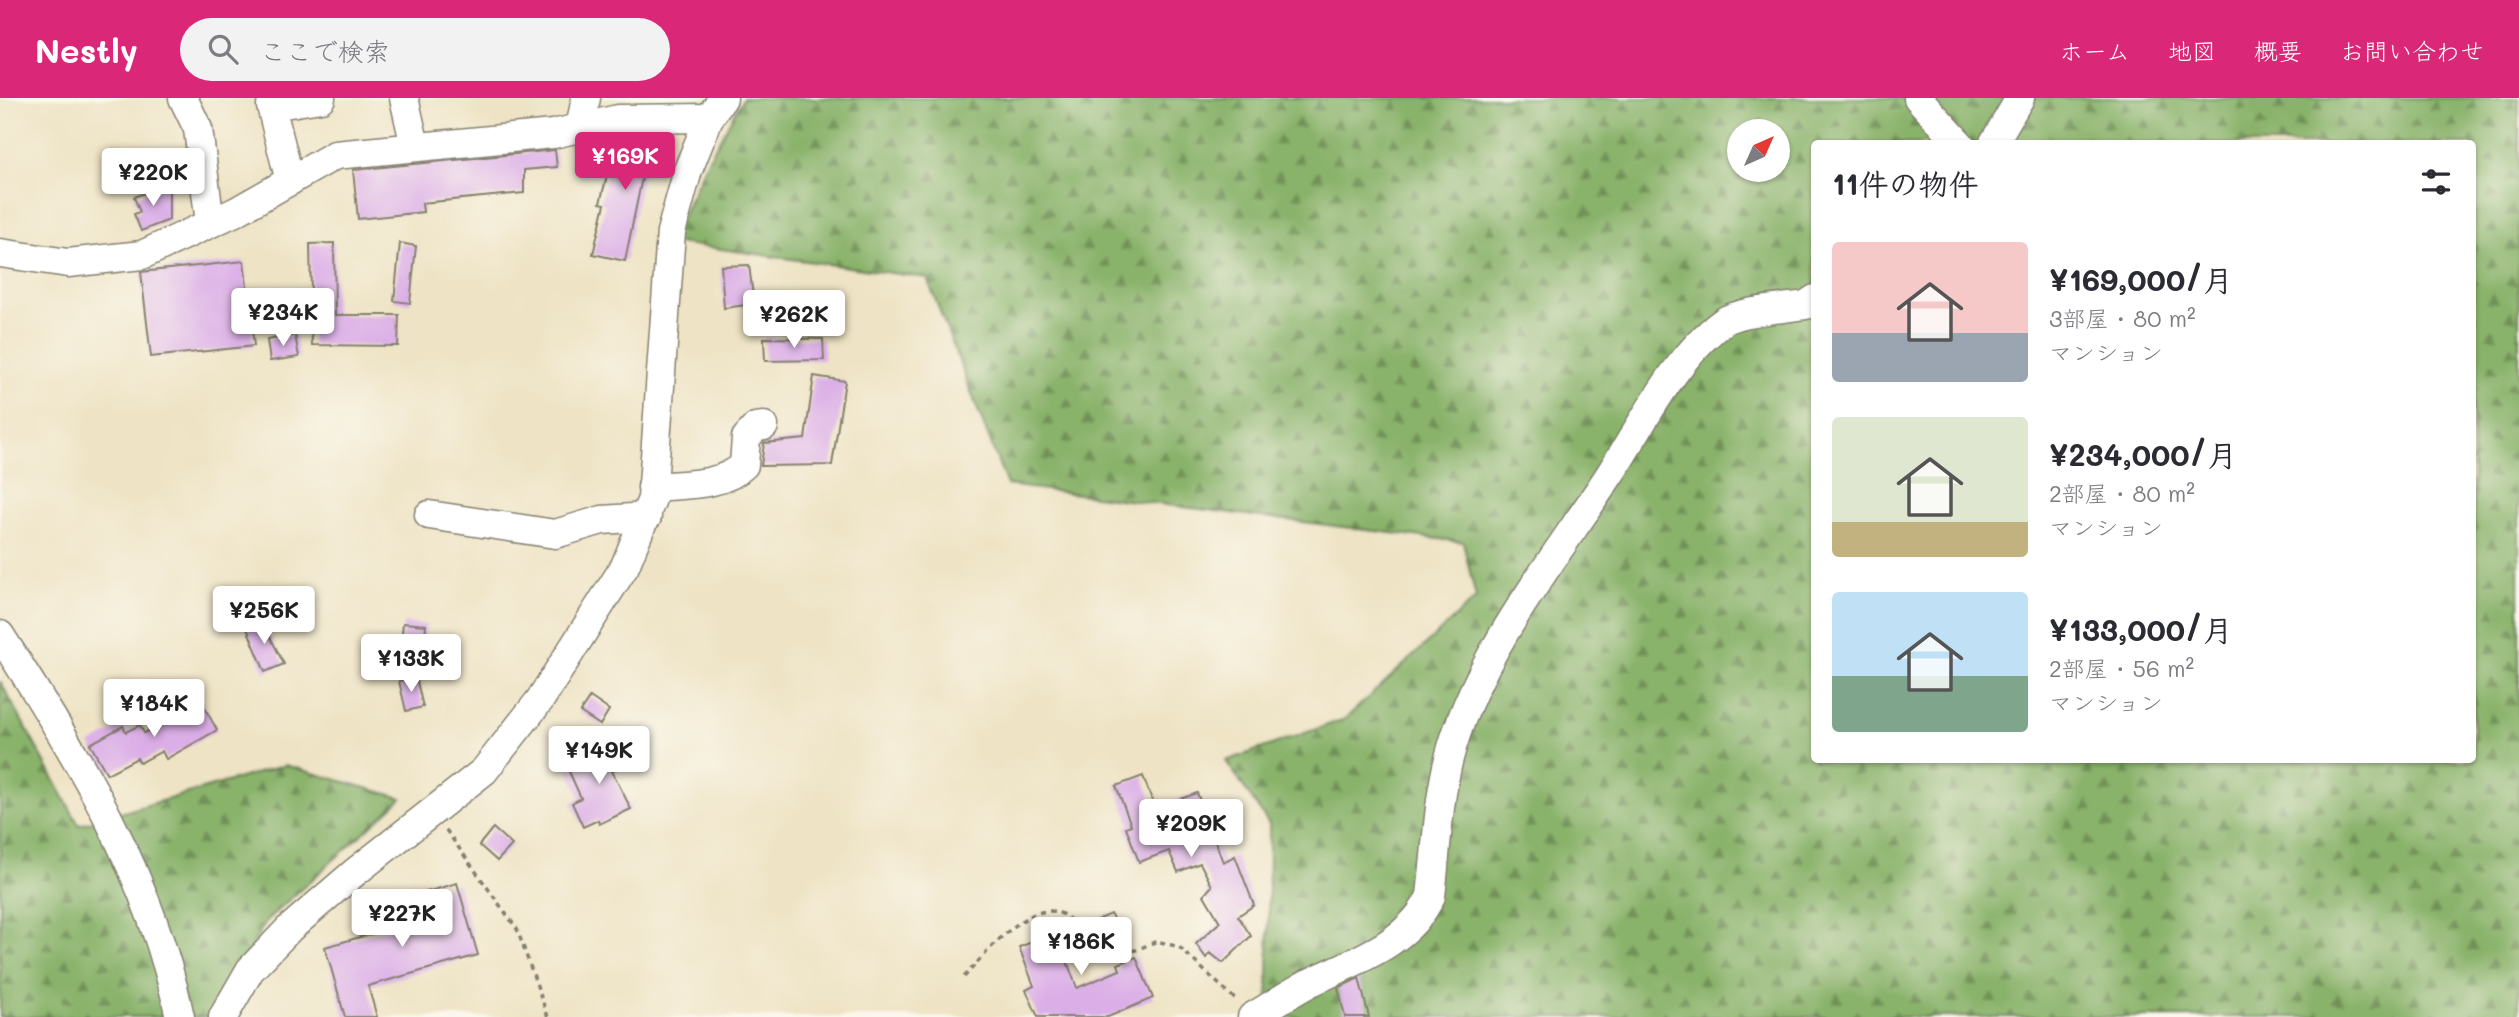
<!DOCTYPE html>
<html lang="ja">
<meta charset="utf-8">
<style>
body{margin:0;font-family:Mali,"Klee One",sans-serif;background:#f2f2f3;color:#2b2b33;height:100vh;display:flex;flex-direction:column;font-size:26px;white-space:nowrap}
*{box-sizing:border-box;margin:0}
p{font-size:23px;color:#7c7c81}
.icon{flex:none;width:38px;height:38px;fill:none;stroke:currentColor;stroke-width:2;stroke-linecap:round;stroke-linejoin:round}
.map{position:relative;flex:1;overflow:hidden}
.drawer{position:absolute;left:1811px;top:42px;width:665px;height:623px;display:flex;flex-direction:column;background:#fff;border-radius:7px;box-shadow:0 2px 5px #0004}
.drawer>*{flex:none}
.needle{width:46px;rotate:45deg}
.tools{position:absolute;left:1727px;top:21px;display:grid;gap:14px}
.tools a{display:grid;place-items:center;width:63px;height:63px;border-radius:50%;background:#fff;box-shadow:0 2px 5px #0004;font-size:35px}
.price{position:absolute;translate:-50% -60px;padding:0 16px;border-radius:7px;background:#fff;color:#222;font-size:23px;line-height:46px;filter:drop-shadow(0 2px 4px #0008)}
.price::after{content:'';position:absolute;left:50%;top:42px;width:21px;height:16px;margin-left:-10px;background:inherit;clip-path:polygon(0 0,100% 0,50% 100%)}
.price.active{background:#db2777;color:#fff}
ul{padding:0;list-style:none}
li{display:flex;align-items:center;gap:21px;height:175px;padding:0 21px}
li span{display:grid;place-items:center;flex:none;width:196px;height:140px;border-radius:7px;color:#555}
li>.icon{margin-inline-start:auto}
span .icon{width:84px;height:84px;fill:#fffc;stroke-width:1}
li b{font-size:30px}
h2{display:flex;justify-content:space-between;align-items:center;height:84px;padding:0 21px;font-size:30px}
header{display:flex;align-items:center;gap:42px;box-sizing:border-box;height:98px;padding:0 35px;background:#db2777;color:#fff}
header strong{font-size:33px}
nav{display:flex;gap:38px;margin-inline-start:auto;font-size:24px}
.search{width:490px;height:63px;background:#f2f2f3;display:flex;align-items:center;gap:18px;box-sizing:border-box;padding:0 24px;border-radius:38px;color:#7c7c81;font-size:26px}
.map>svg:first-child{display:block}
.forest{fill:url(#forest-firs);stroke:#526743;stroke-width:2;fill-rule:evenodd}
.building{fill:#dbaee7}
.lines{fill:none;stroke-linecap:round;stroke-linejoin:round}
.minor-casing{stroke:#858070;stroke-width:31}
.path{stroke:#858070;stroke-width:3.5;stroke-dasharray:5 5;stroke-linecap:butt}
.minor{stroke:#fff;stroke-width:28}
</style>
<header>
<strong>Nestly</strong>
<div class="search"><svg class="icon" aria-label="search" viewBox="0 0 24 24"><circle cx="10" cy="10" r="6"/><path d="M15 15l6 6"/></svg>ここで検索</div>
<nav><a>ホーム</a><a>地図</a><a>概要</a><a>お問い合わせ</a></nav>
</header>
<div class="map">
<svg width="2519" height="919" viewBox="0 0 2519 919">
<defs>
<pattern id="forest-firs" width="22" height="20" patternUnits="userSpaceOnUse" patternTransform="scale(1.75)"><rect width="22" height="20" fill="#89b26a"/><path d="M5 1l3.5 6h-7zM16 11l3.5 6h-7z" fill="#6f9056"/></pattern>
</defs>
<rect width="100%" height="100%" fill="#fbf7ec"/>
<filter id="ink" filterUnits="userSpaceOnUse"><feTurbulence type="fractalNoise" baseFrequency=".0143" numOctaves="2"/><feDisplacementMap in="SourceGraphic" scale="14" xChannelSelector="R" yChannelSelector="G"/><feConvolveMatrix kernelMatrix="1 2 1 2 8 2 1 2 1" color-interpolation-filters="sRGB"/></filter>
<filter id="wash" filterUnits="userSpaceOnUse"><feTurbulence type="fractalNoise" baseFrequency=".00686" numOctaves="4" result="noise"/><feDisplacementMap in="SourceGraphic" scale="28" xChannelSelector="R" yChannelSelector="G"/><feGaussianBlur stdDeviation="1.57" result="paint"/><feColorMatrix in="noise" values="0 0 0 0 0 0 0 0 0 0 0 0 0 0 0 0 0 1.4 0 .05"/><feComposite in="paint" operator="in"/></filter>
<g filter="url(#wash)">
<rect width="100%" height="100%" fill="#eee3c4"/>
<g class="forest">
<path d="M743 0H2519V919H1256L1268 909 1269 726 1226 663 1345 621 1476 500 1463 444 1007 387 927 180 670 144 707 64ZM1740 33H1778V72H1740ZM1815 46H2473V662H1815Z"/>
<polygon points="0,583 79,727 285,667 402,700 267,822 210,919 0,919"/>
</g>
<g id="blocks">
<g class="building">
<polygon points="632,37 666,42 658,74 644,70 625,163 593,156 605,106 600,105 617,38 632,41"/>
<polygon points="555,52 557,69 524,72 524,95 422,105 423,114 358,121 353,72"/>
<polygon points="169,86 169,122 141,133 134,116 140,114 134,99"/>
<polygon points="334,145 335,217 399,217 398,248 312,247 310,146"/>
<polygon points="400,145 416,148 410,205 394,203"/>
<polygon points="244,163 254,248 151,259 141,174"/>
<polygon points="749,167 754,206 724,210 721,168"/>
<polygon points="295,237 299,259 270,263 267,242"/>
<polygon points="764,240 823,241 824,262 765,263"/>
<polygon points="814,278 845,283 832,367 761,368 764,345 805,341"/>
<polygon points="261,521 284,566 265,574 246,528"/>
<polygon points="403,525 426,527 424,547 401,545"/>
<polygon points="416,579 423,609 406,613 399,583"/>
<polygon points="590,599 609,612 600,627 580,614"/>
<polygon points="201,603 217,632 166,661 162,653 140,665 137,660 107,676 90,646 123,628 126,634 140,627 144,635"/>
<polygon points="618,645 628,666 612,673 631,711 599,726 598,722 583,729 572,705 581,700 567,669"/>
<polygon points="1143,678 1155,710 1197,695 1223,764 1235,758 1254,807 1238,818 1251,838 1223,865 1210,855 1206,860 1196,846 1220,824 1204,797 1212,788 1200,765 1178,774 1169,753 1139,764 1126,729 1131,727 1116,688"/>
<polygon points="493,730 512,747 497,763 479,747"/>
<polygon points="457,785 478,857 368,888 377,919 345,919 325,849 413,824 406,800"/>
<polygon points="1111,816 1119,836 1065,858 1077,890 1120,872 1118,866 1136,859 1153,900 1108,919 1038,919 1026,892 1034,888 1019,849 1056,835 1058,839"/>
<polygon points="1359,880 1369,919 1345,919 1338,890"/>
</g>
</g>
</g>
<g filter="url(#ink)">
<use href="#blocks" fill-opacity="0" stroke="#858070" stroke-width="2"/>
<g class="lines">
<g class="minor-casing">
<g id="minor">
<polyline points="183,0 198,31 210,125"/>
<polyline points="404,0 415,48"/>
<polyline points="1918,0 1960,46"/>
<polyline points="580,30 586,0"/>
<polyline points="1993,46 2020,0"/>
<polyline points="290,83 271,8 321,0"/>
<polyline points="0,155 68,165 142,157 237,113 335,57 553,36 618,21 709,20"/>
<path d="M652 389C682 386 722 389 744 367L746 340 756 329 764 328"/>
<polyline points="429,417 555,436 602,422 647,419"/>
<path d="M0 537C77 656 151 778 180 919"/>
<polyline points="223,919 250,872 289,831 354,775 484,673 540,602 625,468 652,401 671,134 688,72 709,20 723,0"/>
<path d="M1252 919C1271 908 1290 895 1309 885 1354 863 1409 846 1431 798 1437 748 1438 694 1453 646 1483 548 1555 461 1610 376 1642 327 1675 259 1723 224 1738 213 1786 210 1806 207L1815 201"/>
</g>
</g>
<g class="path">
<polyline points="446,732 517,831 548,919"/>
<path d="M964 879C985 857 1036 790 1069 821 1075 827 1075 837 1079 846 1082 852 1089 856 1095 861L1108 855 1136 852 1157 843 1179 849 1237 903"/>
</g>
<use href="#minor" class="minor"/>
</g>
</g>
</svg>
<div class="tools">
<a><svg class="needle" viewBox="-14 -14 28 28"><path d="M0-13l5 13h-10z" fill="#e53935"/><path d="M0 13l5-13h-10z" fill="#7c7c81"/></svg></a>
</div>
<b class="price active" style="left:625px;top:94px">¥169K</b>
<b class="price" style="left:153px;top:110px">¥220K</b>
<b class="price" style="left:283px;top:250px">¥234K</b>
<b class="price" style="left:794px;top:252px">¥262K</b>
<b class="price" style="left:264px;top:548px">¥256K</b>
<b class="price" style="left:411px;top:596px">¥133K</b>
<b class="price" style="left:154px;top:641px">¥184K</b>
<b class="price" style="left:599px;top:688px">¥149K</b>
<b class="price" style="left:1191px;top:761px">¥209K</b>
<b class="price" style="left:402px;top:851px">¥227K</b>
<b class="price" style="left:1081px;top:879px">¥186K</b>
<section class="drawer">
<h2>11件の物件<svg class="icon" aria-label="filters" viewBox="0 0 24 24"><path d="M4 7h16M4 17h16"/><circle cx="9" cy="7" r="2"/><circle cx="15" cy="17" r="2"/></svg></h2>
<ul>
<li><span style="background:linear-gradient(#f6c9c9 65%,#9aa5b1 0)"><svg class="icon" aria-label="home" viewBox="0 0 24 24"><path d="M3 11l9-7 9 7M6 9v11h12V9"/></svg></span><div><b>¥169,000/月</b><p>3部屋 · 80 m²</p><p>マンション</p></div></li>
<li><span style="background:linear-gradient(#dfe7d0 75%,#c2b280 0)"><svg class="icon" aria-label="home" viewBox="0 0 24 24"><path d="M3 11l9-7 9 7M6 9v11h12V9"/></svg></span><div><b>¥234,000/月</b><p>2部屋 · 80 m²</p><p>マンション</p></div></li>
<li><span style="background:linear-gradient(#bfe0f5 60%,#7fa58c 0)"><svg class="icon" aria-label="home" viewBox="0 0 24 24"><path d="M3 11l9-7 9 7M6 9v11h12V9"/></svg></span><div><b>¥133,000/月</b><p>2部屋 · 56 m²</p><p>マンション</p></div></li>
</ul>
</section>
</div>
